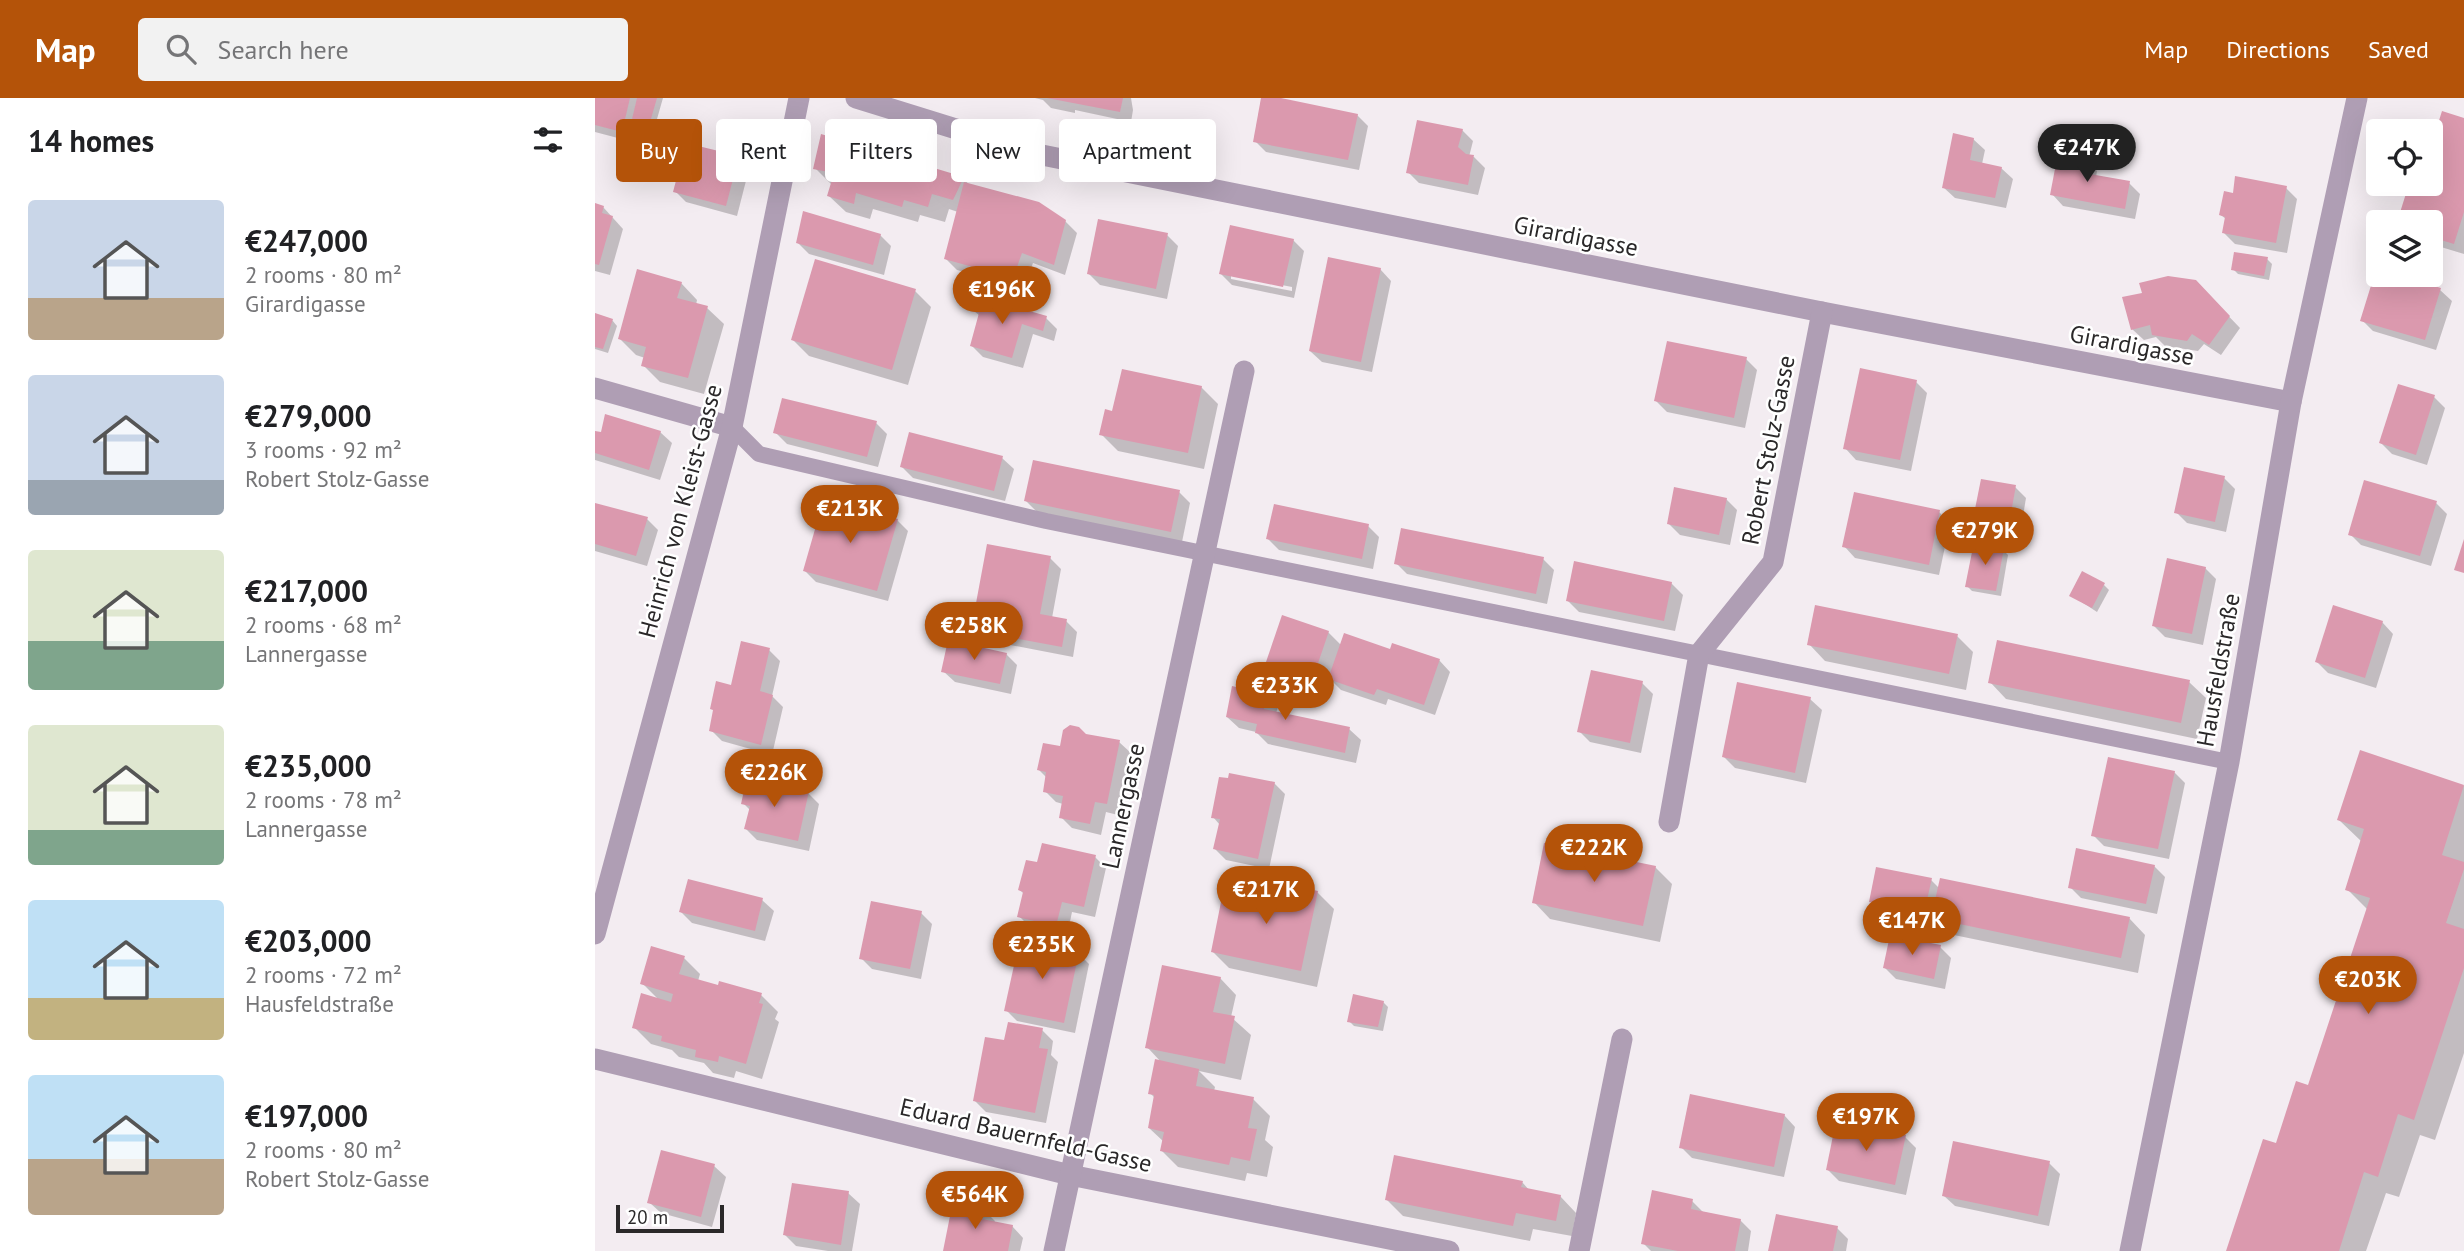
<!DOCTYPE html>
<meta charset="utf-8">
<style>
body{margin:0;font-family:"PT Sans",sans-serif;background:#f2f2f2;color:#202124;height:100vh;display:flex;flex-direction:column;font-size:26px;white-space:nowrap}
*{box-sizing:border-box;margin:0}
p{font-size:23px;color:#757577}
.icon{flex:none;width:38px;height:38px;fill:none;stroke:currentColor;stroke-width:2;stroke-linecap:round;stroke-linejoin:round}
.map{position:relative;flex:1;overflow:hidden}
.sheet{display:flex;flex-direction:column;background:#fff;width:595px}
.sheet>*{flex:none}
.top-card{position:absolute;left:21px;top:21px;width:665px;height:63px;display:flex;gap:14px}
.fabs{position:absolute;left:1771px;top:21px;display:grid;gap:14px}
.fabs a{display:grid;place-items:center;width:77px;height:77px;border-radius:7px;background:#fff;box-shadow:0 7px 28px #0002;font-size:35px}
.scale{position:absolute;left:21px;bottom:18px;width:108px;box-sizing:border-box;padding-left:7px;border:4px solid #2a2829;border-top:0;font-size:19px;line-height:24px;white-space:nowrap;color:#2a2829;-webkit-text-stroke:5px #fff;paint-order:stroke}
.price{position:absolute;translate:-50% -60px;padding:0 16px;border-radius:24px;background:#b45309;color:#fff;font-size:23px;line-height:46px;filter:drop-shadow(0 2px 4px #0008)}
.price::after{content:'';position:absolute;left:50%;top:42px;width:21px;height:16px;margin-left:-10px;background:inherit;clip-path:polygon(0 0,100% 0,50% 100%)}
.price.current{background:#222;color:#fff}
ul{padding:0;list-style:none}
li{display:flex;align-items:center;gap:21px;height:175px;padding:0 28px}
li span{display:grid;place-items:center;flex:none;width:196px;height:140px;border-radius:7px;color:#555}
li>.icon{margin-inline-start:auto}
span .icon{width:84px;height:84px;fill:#fffc;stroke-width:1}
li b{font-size:30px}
h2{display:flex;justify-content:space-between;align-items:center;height:84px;padding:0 28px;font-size:30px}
.pill{padding:0 24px;border-radius:7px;background:#fff;box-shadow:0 7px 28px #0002;font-size:24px;line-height:63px}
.pill.current{background:#b45309;color:#fff}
header{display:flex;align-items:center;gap:42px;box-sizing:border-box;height:98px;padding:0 35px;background:#b45309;color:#fff}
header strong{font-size:33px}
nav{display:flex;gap:38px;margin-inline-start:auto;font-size:24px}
.search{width:490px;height:63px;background:#f2f2f2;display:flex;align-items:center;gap:18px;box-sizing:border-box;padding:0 24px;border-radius:7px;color:#757577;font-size:26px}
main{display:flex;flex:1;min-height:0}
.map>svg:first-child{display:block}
.shadow{fill:#0003;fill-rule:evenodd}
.building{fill:#db99ae}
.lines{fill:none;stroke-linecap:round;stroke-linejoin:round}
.lane{stroke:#af9eb4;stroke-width:16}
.street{stroke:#af9eb4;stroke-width:21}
.labels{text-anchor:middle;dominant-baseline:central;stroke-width:5;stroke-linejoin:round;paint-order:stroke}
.street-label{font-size:24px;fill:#2a2829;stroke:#fff}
</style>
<header>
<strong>Map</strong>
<div class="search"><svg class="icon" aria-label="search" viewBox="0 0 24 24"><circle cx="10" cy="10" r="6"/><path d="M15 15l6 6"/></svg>Search here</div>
<nav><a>Map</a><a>Directions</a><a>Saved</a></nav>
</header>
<main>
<section class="sheet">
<h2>14 homes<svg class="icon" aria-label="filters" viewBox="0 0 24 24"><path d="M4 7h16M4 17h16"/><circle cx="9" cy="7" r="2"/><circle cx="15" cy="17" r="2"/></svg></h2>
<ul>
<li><span style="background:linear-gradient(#c9d6e8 70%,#b9a48a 0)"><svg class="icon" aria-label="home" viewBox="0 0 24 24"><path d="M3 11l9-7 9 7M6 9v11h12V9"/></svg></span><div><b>€247,000</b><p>2 rooms · 80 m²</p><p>Girardigasse</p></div></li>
<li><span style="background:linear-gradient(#c9d6e8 75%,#9aa5b1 0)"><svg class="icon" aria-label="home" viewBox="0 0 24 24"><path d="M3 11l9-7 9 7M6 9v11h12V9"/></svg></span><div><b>€279,000</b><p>3 rooms · 92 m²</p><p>Robert Stolz-Gasse</p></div></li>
<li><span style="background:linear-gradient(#dfe7d0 65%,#7fa58c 0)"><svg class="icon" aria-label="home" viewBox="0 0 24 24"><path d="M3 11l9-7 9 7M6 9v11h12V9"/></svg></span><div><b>€217,000</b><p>2 rooms · 68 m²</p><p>Lannergasse</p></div></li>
<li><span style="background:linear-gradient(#dfe7d0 75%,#7fa58c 0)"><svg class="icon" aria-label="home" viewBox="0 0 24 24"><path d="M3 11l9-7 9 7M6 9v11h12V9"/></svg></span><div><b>€235,000</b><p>2 rooms · 78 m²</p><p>Lannergasse</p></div></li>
<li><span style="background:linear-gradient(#bfe0f5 70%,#c2b280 0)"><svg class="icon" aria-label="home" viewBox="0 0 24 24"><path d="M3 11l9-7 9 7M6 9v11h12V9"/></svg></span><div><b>€203,000</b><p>2 rooms · 72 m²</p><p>Hausfeldstraße</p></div></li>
<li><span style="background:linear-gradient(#bfe0f5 60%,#b9a48a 0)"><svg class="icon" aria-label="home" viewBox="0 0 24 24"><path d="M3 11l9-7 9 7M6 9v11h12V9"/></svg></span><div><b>€197,000</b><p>2 rooms · 80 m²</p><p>Robert Stolz-Gasse</p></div></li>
</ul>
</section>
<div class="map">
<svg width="1869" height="1153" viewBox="0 0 1869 1153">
<rect width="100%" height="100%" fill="#f3ecf1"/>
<g class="shadow">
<polygon points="0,0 68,0 56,42 39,38 38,44 0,34"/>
<polygon points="440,0 536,0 538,12 536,24 480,12 480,15 456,10 448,2"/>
<polygon points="668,0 678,0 762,17 773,28 764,72 671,54 660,43"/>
<polygon points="1848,16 1869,22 1869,156 1836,146 1836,124 1804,124 1816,86 1836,86 1836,54"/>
<polygon points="867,32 878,43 874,59 879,59 890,70 883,97 824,85 813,74"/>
<polygon points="227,39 368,81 376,88 470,123 482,135 470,177 438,165 429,190 362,172 351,161 363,114 354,111 350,124 325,117 323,124 278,111 275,121 251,114 234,98 237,87 220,70"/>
<polygon points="1378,41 1390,52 1387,66 1406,70 1418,81 1411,110 1360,100 1348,89"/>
<polygon points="143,60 154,71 142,118 91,104 80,93"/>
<polygon points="1490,62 1502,73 1501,79 1534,85 1545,96 1540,121 1468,108 1457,96"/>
<polygon points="1691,90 1702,101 1692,155 1640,146 1629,135 1632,122 1626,117 1639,97"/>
<polygon points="0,107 8,109 28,131 15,177 0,173"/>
<polygon points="285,137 296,148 289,177 214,156 203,145"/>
<polygon points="572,137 583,148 572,201 505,187 494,176"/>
<path d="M698 142 709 153 699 200 637 187 626 176ZM636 177 697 189V193L636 181Z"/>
<polygon points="1672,161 1677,166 1674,182 1643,176 1638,171"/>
<polygon points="785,171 796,183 777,274 727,264 715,253"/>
<polygon points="1782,172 1783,177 1798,177 1845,192 1857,203 1841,252 1778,233 1767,222"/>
<polygon points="1601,184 1645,230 1626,257 1609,246 1603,253 1570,248 1561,239 1549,242 1537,231"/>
<polygon points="86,185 102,202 101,207 112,210 129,226 109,296 65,284 48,267 50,260 41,257 25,241"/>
<polygon points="320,193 336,209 313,287 214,258 198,242"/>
<polygon points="379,213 451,220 462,231 459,243 438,236 428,270 388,259 377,248 385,218"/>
<polygon points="0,217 17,222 22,228 13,255 0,251"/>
<polygon points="1151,261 1162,272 1150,330 1072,314 1061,303"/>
<polygon points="1321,284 1332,295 1316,373 1261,362 1250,350"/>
<polygon points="606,289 623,306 609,371 523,353 506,336 519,315"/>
<polygon points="1839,299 1850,310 1832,367 1797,356 1786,345"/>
<polygon points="281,325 292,336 283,369 192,346 180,334"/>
<polygon points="65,334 77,345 65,382 0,362 0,335"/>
<polygon points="407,360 419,371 410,403 318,380 307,369"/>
<polygon points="1629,380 1640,391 1631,434 1592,425 1581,414"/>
<polygon points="1420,389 1431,400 1424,442 1390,436 1379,425"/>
<polygon points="584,394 595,405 587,444 442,414 431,403"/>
<polygon points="1131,401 1142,412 1135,447 1085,437 1074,426"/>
<polygon points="1841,405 1852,416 1836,468 1766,447 1755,436"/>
<polygon points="0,407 52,421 63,432 52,468 0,453"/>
<polygon points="1344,414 1355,425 1344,477 1260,460 1249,448"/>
<polygon points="302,422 313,433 293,503 221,484 210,473"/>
<polygon points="773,428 784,439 778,471 684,452 673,441"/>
<polygon points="1408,452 1413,457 1406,498 1377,493 1372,488"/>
<polygon points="455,460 466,471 457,520 471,523 482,534 478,559 389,542 378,531"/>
<polygon points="948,461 959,472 952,506 812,476 801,465"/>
<polygon points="1610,470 1621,481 1608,547 1570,539 1559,528"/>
<polygon points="1076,485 1088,497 1080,533 984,514 973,503"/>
<polygon points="1509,487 1514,492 1502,514 1476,497"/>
<polygon points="1787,524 1798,536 1781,590 1733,575 1722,564"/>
<polygon points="733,534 746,547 844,562 855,574 840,617 793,601 791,607 746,592 733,579 729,590 684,575 673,564"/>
<polygon points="1362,538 1378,554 1371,592 1230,563 1214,546"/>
<polygon points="174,552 185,563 177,598 188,609 177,657 127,643 116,632 120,614 138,589"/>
<polygon points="411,556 422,567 416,596 360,584 348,573"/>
<polygon points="1395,584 1594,584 1611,600 1602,641 1411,601"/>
<polygon points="1047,585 1058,596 1046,655 995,644 984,633"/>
<polygon points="672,598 683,609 681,615 754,631 766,642 761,665 673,646 661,634 644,630 632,619"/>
<polygon points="1215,601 1227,612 1211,685 1140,670 1129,659"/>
<polygon points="490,638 524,644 536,655 523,717 511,714 506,737 477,730 466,719 468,706 461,704 450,693 452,680 444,672"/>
<polygon points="1766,654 1869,688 1869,955 1840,1042 1825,1037 1804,1099 1791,1095 1771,1153 1633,1153 1682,1048 1715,989 1773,812 1752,791 1766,743 1744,722"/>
<polygon points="1579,674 1590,685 1574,761 1509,748 1498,737"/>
<polygon points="679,685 690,696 674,771 631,762 620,751 625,727 618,719"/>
<polygon points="213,695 224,706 214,753 162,742 151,731 156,713 148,705"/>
<polygon points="500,759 511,770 500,819 477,814 472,838 435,829 424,818 429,796 425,792 443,766"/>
<polygon points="1559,768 1570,779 1562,816 1486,800 1475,789"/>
<polygon points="1060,769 1077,786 1065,844 955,821 939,804"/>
<polygon points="1336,782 1344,790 1534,820 1550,837 1543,875 1354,836 1341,823 1340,825 1287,814 1275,803"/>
<polygon points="722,794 739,811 722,889 634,870 618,854 686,803"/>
<polygon points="167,802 179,813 170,843 97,825 86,814"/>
<polygon points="326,815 337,826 326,881 277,871 266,860"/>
<polygon points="1345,849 1356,860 1350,891 1301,881 1290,870"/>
<polygon points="483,855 494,866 480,935 422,923 411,912"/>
<polygon points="89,860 105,876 103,883 166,897 183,914 180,921 184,924 167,981 141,973 139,980 118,975 109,965 84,959 77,952 56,946 39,929 64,902 47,885"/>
<polygon points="625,880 641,897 636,919 656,937 646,982 604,973 620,989 619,993 658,1001 675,1018 670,1042 678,1049 672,1079 652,1075 650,1083 583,1069 567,1053 569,1044 554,1030 560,1000 555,995 567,965 552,949"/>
<polygon points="788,904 793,909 788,933 759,928 754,923"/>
<polygon points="446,931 458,943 456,957 463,964 451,1025 391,1014 380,1003 410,944"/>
<polygon points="1189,1017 1200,1029 1189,1079 1097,1060 1086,1049"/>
<polygon points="1310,1039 1321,1050 1311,1097 1244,1083 1233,1072"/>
<polygon points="1454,1065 1465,1076 1454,1128 1360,1108 1348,1097"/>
<polygon points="119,1068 131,1079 117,1129 66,1115 54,1104"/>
<polygon points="927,1084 935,1093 965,1098 981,1115 977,1138 938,1131 935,1143 808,1118 792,1102"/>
<polygon points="253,1095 265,1106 257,1153 233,1153 201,1148 190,1137"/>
<polygon points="1097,1103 1108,1114 1145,1122 1156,1133 1153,1153 1056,1153 1048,1145"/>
<polygon points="388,1111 400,1123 399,1125 417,1128 428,1140 425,1153 350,1153"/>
<polygon points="1242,1130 1253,1141 1251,1153 1175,1153"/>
</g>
<g class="building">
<polygon points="0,0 35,0 27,34 0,27"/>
<polygon points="42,0 62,0 51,38 34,34"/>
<polygon points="452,0 528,0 525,14"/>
<polygon points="666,0 686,0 763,16 753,62 658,44"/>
<polygon points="1847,13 1869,20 1869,114 1859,146 1836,139 1836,124 1802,124 1814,86 1836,86 1836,48"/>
<polygon points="822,22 868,31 863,49 871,56 879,57 873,87 811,75"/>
<polygon points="1358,35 1379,40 1375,62 1407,69 1400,100 1347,90"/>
<polygon points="226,36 369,79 358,102 337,96 333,109 309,102 307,109 261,95 259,106 232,98 239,75 218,71"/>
<polygon points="91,45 144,58 131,108 78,94"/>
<polygon points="1463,55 1491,60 1489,75 1535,83 1530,111 1455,97"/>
<polygon points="1640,78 1692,88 1681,145 1627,135 1630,119 1624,117 1629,93 1638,95"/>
<polygon points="369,84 444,104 471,122 459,167 427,155 418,180 349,161"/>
<polygon points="0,105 9,108 7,115 18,118 4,167 0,166"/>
<polygon points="208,113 286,136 278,167 201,145"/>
<polygon points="503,121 573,135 561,191 492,176"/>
<polygon points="635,127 699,141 688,189 624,176"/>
<polygon points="1639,154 1673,159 1669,178 1636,172"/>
<polygon points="733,159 786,170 766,264 714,253"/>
<polygon points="220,161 321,191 297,272 196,242"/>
<polygon points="1783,165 1783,177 1804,177 1846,190 1830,242 1765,223"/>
<polygon points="42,171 87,184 82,200 113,208 93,280 46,268 51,249 23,241"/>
<polygon points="1573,178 1601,182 1635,218 1614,247 1597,236 1592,243 1557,237 1555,227 1536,232 1527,199 1547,195 1544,185"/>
<polygon points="382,198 452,218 448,233 427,226 417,260 375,248 384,215 377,213"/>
<polygon points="0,215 18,221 8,251 0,249"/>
<polygon points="1072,243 1152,259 1139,320 1059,303"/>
<polygon points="1265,270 1322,282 1305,362 1248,351"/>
<polygon points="527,271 607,288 593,355 504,337 510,311 517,313"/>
<polygon points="1803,286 1840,297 1821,357 1784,345"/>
<polygon points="187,300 282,323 272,359 178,335"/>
<polygon points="10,316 66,333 54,372 0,355 0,333 6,334"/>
<polygon points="314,334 408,358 399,393 305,369"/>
<polygon points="438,362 585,392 576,434 429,403"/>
<polygon points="1589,369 1630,378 1620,424 1579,415"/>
<polygon points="1386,381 1421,387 1413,432 1377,426"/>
<polygon points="1769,382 1842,403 1825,458 1753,437"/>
<polygon points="1079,389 1132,400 1124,437 1072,426"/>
<polygon points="1259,394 1345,412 1334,467 1247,449"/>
<polygon points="229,400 303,421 282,493 208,473"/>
<polygon points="0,405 53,419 41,458 0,446"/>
<polygon points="679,406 774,426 767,461 671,441"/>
<polygon points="806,430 949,459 941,496 799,466"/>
<polygon points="1869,441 1869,475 1859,472"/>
<polygon points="1379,444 1409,450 1401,493 1370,489"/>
<polygon points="392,446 456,458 445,516 472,521 467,549 376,532"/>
<polygon points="1572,460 1611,469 1597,536 1557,528"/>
<polygon points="979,463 1077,484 1069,523 971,503"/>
<polygon points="1487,473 1510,485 1497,510 1474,498"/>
<polygon points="1220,507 1363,536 1354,576 1212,547"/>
<polygon points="1738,507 1788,523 1770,580 1720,564"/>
<polygon points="687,517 734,533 718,580 671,564"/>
<polygon points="749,535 795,551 797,545 845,561 829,607 782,591 779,597 733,581"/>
<polygon points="353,542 412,555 405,586 346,574"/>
<polygon points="1402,542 1595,582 1586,625 1393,585"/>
<polygon points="146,543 175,550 165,593 178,597 166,647 114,633 118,612 115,611 121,583 136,587"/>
<polygon points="996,572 1048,583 1035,645 982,634"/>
<polygon points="1142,584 1216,599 1200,675 1127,659"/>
<polygon points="637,588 672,596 669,611 755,629 750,655 660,635 662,626 631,619"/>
<polygon points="475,627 484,629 491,636 525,642 512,706 500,704 495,726 464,720 468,698 448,694 451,674 442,672 448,645 465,648 468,632"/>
<polygon points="1765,652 1869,687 1847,757 1869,764 1869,771 1851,825 1869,831 1869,870 1819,1022 1803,1016 1783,1079 1769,1074 1744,1153 1631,1153 1668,1041 1681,1045 1701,983 1713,987 1775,800 1750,792 1769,731 1742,722"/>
<polygon points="1513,659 1580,673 1563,751 1496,738"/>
<polygon points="634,675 680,684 663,761 618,751 625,721 616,720 624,679 633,680"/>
<polygon points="152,679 214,693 203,743 149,731 155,708 146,706"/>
<polygon points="447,745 501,757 489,809 467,804 461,828 422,819 428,794 423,792 431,762 442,764"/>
<polygon points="949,745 1061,768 1048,828 937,805"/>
<polygon points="1481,750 1560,767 1551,806 1473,790"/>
<polygon points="1281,769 1337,780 1329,815 1274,804"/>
<polygon points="1345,780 1535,819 1526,860 1336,820"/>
<polygon points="93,781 168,800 160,833 84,814"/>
<polygon points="688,785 723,793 706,873 616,854 629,789 684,801"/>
<polygon points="276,803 327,813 315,871 264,861"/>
<polygon points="1295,837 1346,847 1339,881 1288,870"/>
<polygon points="425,840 484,854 469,925 409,913"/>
<polygon points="56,848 90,858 84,876 123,887 124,883 167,895 164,905 168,906 151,966 124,958 123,964 100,959 101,952 66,943 67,938 37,930 46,895 76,904 78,896 45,886"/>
<polygon points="567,867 626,879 618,914 640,918 630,966 550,950"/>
<polygon points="758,896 789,903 783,929 752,924"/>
<polygon points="413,924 448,930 444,950 453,951 440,1015 378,1003 390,939 409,942"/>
<polygon points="560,961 604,971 601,988 659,999 653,1030 662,1031 655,1063 636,1059 634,1067 565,1053 569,1034 553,1030 559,997 553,996"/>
<polygon points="1095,996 1190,1016 1179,1069 1084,1050"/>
<polygon points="1241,1023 1311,1037 1300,1087 1231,1072"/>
<polygon points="1358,1043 1455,1063 1443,1118 1347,1098"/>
<polygon points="66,1052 120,1066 106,1119 52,1105"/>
<polygon points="799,1057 928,1083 926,1089 966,1097 961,1123 921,1115 918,1128 790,1102"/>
<polygon points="197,1085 254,1093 246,1147 188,1137"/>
<polygon points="1057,1092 1098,1101 1096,1111 1146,1121 1140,1153 1083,1153 1046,1146"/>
<polygon points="358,1103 389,1110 387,1121 418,1127 413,1153 348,1153"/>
<polygon points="1181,1116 1243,1128 1238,1153 1173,1153"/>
</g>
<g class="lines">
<polyline class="lane" points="137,329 164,356 451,423 1634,664"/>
<g class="street">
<polyline points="261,0 442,56 1227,214 1696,304"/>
<polyline points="0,290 137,329"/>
<polyline points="1074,724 1104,556 1178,464 1227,214"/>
<polyline points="0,836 137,329 204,0"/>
<polyline points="0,961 475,1077 854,1153"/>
<polyline points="459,1153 649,273"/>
<polyline points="984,1153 1027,941"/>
<polyline points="1535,1153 1634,664 1696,304 1762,0"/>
</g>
</g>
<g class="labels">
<g class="street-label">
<text transform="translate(981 138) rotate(11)">Girardigasse</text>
<text transform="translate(1537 247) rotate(11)">Girardigasse</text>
<text transform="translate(1173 352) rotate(-79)">Robert Stolz-Gasse</text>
<text transform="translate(85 413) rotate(-75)">Heinrich von Kleist-Gasse</text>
<text transform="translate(1623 572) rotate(-80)">Hausfeldstraße</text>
<text transform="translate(528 708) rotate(-78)">Lannergasse</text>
<text transform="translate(431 1037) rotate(13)">Eduard Bauernfeld-Gasse</text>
</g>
</g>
</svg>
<div class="fabs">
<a><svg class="icon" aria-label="locate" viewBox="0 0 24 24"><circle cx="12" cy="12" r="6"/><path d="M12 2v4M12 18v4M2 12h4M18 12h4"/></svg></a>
<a><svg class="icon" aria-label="layers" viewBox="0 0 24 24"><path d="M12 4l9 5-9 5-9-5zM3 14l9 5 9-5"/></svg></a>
</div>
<div class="scale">20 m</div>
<b class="price current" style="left:1492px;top:86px">€247K</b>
<b class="price" style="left:407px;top:228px">€196K</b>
<b class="price" style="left:255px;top:447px">€213K</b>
<b class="price" style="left:1390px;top:469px">€279K</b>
<b class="price" style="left:379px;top:564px">€258K</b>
<b class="price" style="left:690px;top:624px">€233K</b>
<b class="price" style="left:179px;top:711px">€226K</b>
<b class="price" style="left:999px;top:786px">€222K</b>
<b class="price" style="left:671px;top:828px">€217K</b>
<b class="price" style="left:1317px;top:859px">€147K</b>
<b class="price" style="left:447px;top:883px">€235K</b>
<b class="price" style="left:1773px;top:918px">€203K</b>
<b class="price" style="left:1271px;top:1055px">€197K</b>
<b class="price" style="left:380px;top:1133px">€564K</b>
<div class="top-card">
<a class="pill current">Buy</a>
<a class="pill">Rent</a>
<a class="pill">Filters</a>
<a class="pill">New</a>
<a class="pill">Apartment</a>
</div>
</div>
</main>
